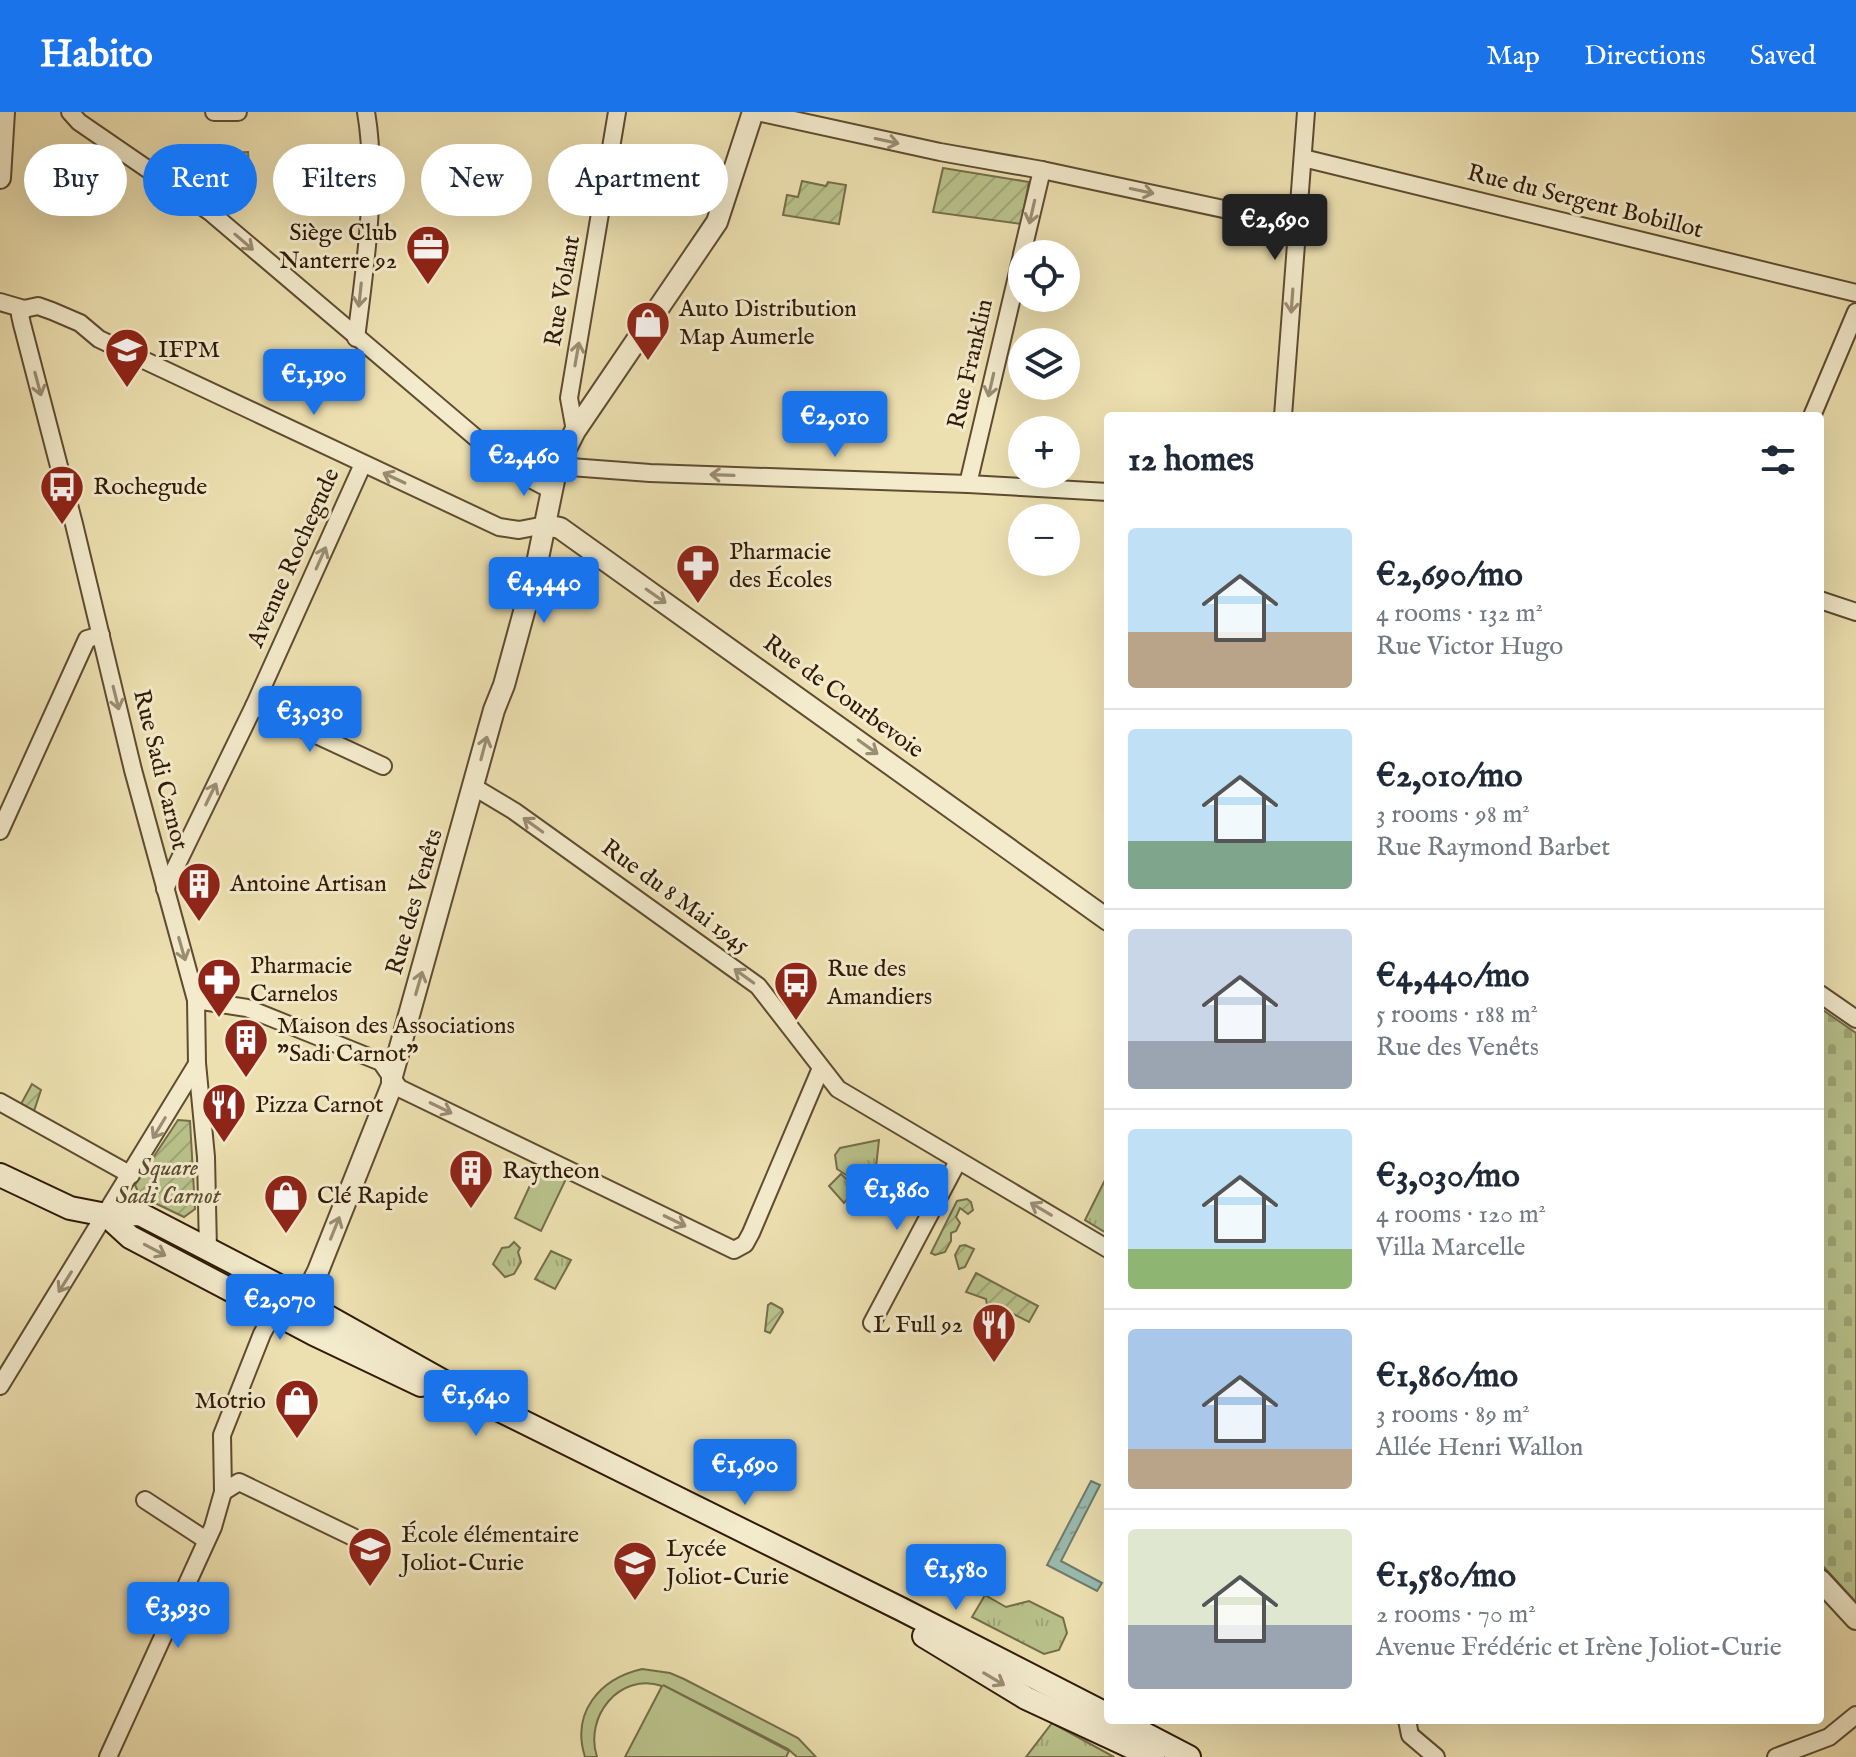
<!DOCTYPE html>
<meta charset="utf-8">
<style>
body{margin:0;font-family:"IM FELL English",serif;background:#f6f6f7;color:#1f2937;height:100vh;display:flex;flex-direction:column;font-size:30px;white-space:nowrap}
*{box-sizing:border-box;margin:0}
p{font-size:26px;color:#747a83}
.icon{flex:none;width:44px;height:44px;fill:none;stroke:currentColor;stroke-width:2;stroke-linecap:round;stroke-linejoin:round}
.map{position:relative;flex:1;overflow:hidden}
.drawer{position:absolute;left:1104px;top:300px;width:720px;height:1312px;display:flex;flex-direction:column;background:#fff;border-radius:8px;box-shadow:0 8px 32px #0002}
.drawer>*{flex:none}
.guide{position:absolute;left:24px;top:32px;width:760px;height:72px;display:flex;gap:16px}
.fabs{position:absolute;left:1008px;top:128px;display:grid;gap:16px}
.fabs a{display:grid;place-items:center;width:72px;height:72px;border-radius:50%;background:#fff;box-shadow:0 8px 32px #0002;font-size:40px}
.price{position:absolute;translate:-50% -68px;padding:0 18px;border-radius:8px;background:#1a73e8;color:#fff;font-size:26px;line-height:52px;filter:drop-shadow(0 2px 4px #0008)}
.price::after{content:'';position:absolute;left:50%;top:48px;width:24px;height:18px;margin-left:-12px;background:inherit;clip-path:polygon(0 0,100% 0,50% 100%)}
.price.on{background:#222;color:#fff}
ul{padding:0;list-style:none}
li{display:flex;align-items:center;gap:24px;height:200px;padding:0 24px}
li+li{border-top:2px solid #e0e1e3}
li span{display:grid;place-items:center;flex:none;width:224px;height:160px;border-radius:8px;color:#555}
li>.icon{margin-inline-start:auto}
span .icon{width:96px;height:96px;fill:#fffc;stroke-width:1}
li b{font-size:34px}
h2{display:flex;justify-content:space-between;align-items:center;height:96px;padding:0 24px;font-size:34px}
.pill{padding:0 28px;border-radius:36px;background:#fff;box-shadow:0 8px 32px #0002;font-size:28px;line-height:72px}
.pill.on{background:#1a73e8;color:#fff}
header{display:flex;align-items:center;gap:48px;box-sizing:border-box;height:112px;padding:0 40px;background:#1a73e8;color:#fff}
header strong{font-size:38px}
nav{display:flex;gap:44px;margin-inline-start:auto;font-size:28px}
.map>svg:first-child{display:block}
.grass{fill:url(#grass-tufts);stroke:#746e49;stroke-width:2}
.cemetery{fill:url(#cemetery-stones);stroke:#746e49;stroke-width:2}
.garden{fill:url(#garden-furrows);stroke:#746e49;stroke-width:2}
.pitch{fill:#b9c28b;stroke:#746e49;stroke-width:2}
.water{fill:url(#water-ripples);stroke:#707b6d;stroke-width:2}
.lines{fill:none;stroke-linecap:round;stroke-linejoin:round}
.minor-casing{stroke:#5f4c31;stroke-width:20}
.tertiary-casing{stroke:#5f4c31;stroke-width:24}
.secondary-casing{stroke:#301a07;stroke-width:26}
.minor{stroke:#f3ebcc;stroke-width:16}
.tertiary{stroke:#f3ebcc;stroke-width:20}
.secondary{stroke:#f3ebcc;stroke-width:22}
.oneway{stroke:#9b8d73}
.labels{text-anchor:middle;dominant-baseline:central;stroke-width:6;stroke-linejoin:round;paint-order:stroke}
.street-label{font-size:24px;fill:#301a07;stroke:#f3ebcc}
.poi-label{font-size:24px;fill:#301a07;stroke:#f3ebcc;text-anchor:start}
.park-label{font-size:24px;font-style:italic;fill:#594c2f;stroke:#f3ebcc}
</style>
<header>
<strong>Habito</strong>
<nav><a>Map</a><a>Directions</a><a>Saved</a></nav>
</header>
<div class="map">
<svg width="1856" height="1645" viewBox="0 0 1856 1645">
<defs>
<pattern id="grass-tufts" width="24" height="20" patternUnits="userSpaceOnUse" patternTransform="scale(2)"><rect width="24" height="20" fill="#b9c28b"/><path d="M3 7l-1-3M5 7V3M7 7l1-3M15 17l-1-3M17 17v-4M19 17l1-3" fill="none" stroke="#9fa676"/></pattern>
<pattern id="cemetery-stones" width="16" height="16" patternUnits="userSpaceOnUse" patternTransform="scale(2)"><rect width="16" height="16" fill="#b9c28b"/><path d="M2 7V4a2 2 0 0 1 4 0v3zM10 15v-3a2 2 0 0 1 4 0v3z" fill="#9fa676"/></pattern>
<pattern id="garden-furrows" width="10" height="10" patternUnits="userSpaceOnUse" patternTransform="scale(2)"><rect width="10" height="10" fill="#b9c28b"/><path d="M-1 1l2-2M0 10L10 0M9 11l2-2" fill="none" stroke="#9fa676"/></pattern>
<pattern id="water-ripples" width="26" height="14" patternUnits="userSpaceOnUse" patternTransform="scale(2)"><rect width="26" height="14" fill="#9abcb1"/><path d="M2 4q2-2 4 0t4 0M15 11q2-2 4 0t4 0" fill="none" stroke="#85a197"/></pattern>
</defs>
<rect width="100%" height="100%" fill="#ede0b0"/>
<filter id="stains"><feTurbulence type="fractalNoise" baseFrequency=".0025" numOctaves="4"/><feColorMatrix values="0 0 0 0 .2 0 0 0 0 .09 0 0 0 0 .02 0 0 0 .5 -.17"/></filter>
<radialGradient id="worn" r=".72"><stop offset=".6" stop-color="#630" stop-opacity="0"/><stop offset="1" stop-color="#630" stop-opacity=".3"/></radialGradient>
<g class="grass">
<polygon points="248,40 250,68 246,77 211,53 218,41"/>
<polygon points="879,1028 876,1055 863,1074 837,1057 835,1043 840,1036"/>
<polygon points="841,1062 856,1076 844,1091 829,1074"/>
<polygon points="1108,1062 1108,1122 1085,1108"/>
<polygon points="514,1130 520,1136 518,1140 521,1150 514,1162 505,1165 493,1152 502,1136 509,1135"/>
<polygon points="551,1139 571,1148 555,1177 535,1167"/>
<polygon points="985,1483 1006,1495 1029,1489 1063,1506 1067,1521 1059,1538 1044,1542 972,1505"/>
<polygon points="1052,1611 1114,1645 1026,1645"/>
</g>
<polygon class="cemetery" points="1820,896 1856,921 1856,1490 1820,1451"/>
<g class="garden">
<polygon points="943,56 1029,70 1021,112 933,100"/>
<polygon points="802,69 826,74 828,70 846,73 839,112 783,103 787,83 798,85"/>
<polygon points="32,972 41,978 34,999 21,992"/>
<polygon points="178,1008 190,1009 195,1097 184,1105 140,1084 135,1073"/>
<polygon points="967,1087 971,1090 973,1098 968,1102 960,1096 956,1105 960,1111 956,1119 951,1121 951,1129 945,1140 935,1143 931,1141 957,1089"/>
<polygon points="965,1133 974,1137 965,1155 959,1157 955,1143 960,1134"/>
<polygon points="976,1161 1038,1194 1029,1210 998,1194 992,1196 987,1193 986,1187 966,1180"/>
<polygon points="771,1191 782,1197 783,1200 770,1221 765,1219 768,1193"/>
</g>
<g class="pitch">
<polygon points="538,1056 565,1069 541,1119 515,1106"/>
<path d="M642 1557 670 1561 684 1567 798 1626 816 1645H797L788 1637 663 1573 789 1639 786 1645H625L662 1574C619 1560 584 1605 597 1645H585C571 1601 599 1567 642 1557Z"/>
</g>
<polygon class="water" points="1091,1369 1100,1373 1061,1449 1102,1471 1097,1479 1047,1453"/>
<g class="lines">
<g class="minor-casing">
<g id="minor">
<polyline points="70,0 79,10 210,100 515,359 551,378"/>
<polyline points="214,0 238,0"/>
<polyline points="757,0 940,40 1042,58 1298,113"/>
<polyline points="1303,46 1856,181"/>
<polyline points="1022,142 1042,58"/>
<polyline points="0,190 24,197 38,194 52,199 80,211 99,227 499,415 519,418 545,413"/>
<polyline points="24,197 20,203 22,212 74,412 133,658 196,888 197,951 206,1045 208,1138"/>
<path d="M356 226C365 157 378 67 366 0"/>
<polyline points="1283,304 1306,0"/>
<polyline points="1812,304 1856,200"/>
<polyline points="575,319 569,286 617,0"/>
<polyline points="557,354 650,361 968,372 1108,380"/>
<polyline points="968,372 1022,143"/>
<polyline points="1820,488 1856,500"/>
<polyline points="254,594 383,654"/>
<polyline points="474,675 514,699 758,874 838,977 1108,1137"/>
<polyline points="0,719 87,527 101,523"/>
<polyline points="165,777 254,594 363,352"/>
<polyline points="1820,882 1856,907"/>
<polyline points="196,888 247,896 381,950 399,976 734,1138 745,1132 751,1121 821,956"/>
<polyline points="0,990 131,1063"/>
<polyline points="872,1211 958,1049"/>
<polyline points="0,1274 197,952"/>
<polyline points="223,1380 239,1370 353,1425"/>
<polyline points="145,1388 206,1428"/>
<polyline points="1407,1608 1410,1623 1436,1645"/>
<polyline points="108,1645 213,1415 223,1380 222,1323 262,1222 274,1200 275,1172"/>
<polyline points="1776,1645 1829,1625 1856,1603"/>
</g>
</g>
<g class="tertiary-casing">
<g id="tertiary">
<polyline points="0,66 4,0"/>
<polyline points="545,413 560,416 1108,808"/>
<polyline points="304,1187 318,1159 392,973 392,964 494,598 504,573 536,456 557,354 575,319 717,110 753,0"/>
<polyline points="1820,1468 1856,1507"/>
</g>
</g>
<g class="secondary-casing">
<g id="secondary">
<polyline points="0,1063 70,1096 106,1103 140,1102 304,1187 325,1203 457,1277 901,1497 1108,1603"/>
<polyline points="106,1103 130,1125 314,1222 421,1273"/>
<polyline points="924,1524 1026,1586 1153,1645"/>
<polyline points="1118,1608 1189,1645"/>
</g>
</g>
<use href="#minor" class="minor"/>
<use href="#tertiary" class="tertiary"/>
<use href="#secondary" class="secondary"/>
</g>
<defs><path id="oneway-shaft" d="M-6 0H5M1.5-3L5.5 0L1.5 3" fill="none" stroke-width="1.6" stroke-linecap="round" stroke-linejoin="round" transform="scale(2)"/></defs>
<g class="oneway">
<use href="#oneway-shaft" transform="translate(887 29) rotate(12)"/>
<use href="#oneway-shaft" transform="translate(1142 79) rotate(12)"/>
<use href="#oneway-shaft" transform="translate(1032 100) rotate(103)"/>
<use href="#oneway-shaft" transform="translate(244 130) rotate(41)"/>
<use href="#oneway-shaft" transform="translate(360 183) rotate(96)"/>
<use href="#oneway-shaft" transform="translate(1292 189) rotate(94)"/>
<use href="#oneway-shaft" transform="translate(577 242) rotate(-80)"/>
<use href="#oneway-shaft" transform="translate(38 272) rotate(75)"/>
<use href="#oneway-shaft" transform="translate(991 273) rotate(103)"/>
<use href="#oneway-shaft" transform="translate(722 363) rotate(-178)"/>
<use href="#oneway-shaft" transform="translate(394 366) rotate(-155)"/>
<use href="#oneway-shaft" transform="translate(321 446) rotate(-66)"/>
<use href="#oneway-shaft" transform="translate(656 484) rotate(35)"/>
<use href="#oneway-shaft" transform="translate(116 586) rotate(76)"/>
<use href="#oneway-shaft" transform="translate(868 635) rotate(36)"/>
<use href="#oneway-shaft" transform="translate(484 636) rotate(-75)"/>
<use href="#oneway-shaft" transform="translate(211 682) rotate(-64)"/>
<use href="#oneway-shaft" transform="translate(533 713) rotate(-144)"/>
<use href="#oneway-shaft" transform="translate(182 837) rotate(74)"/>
<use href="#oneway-shaft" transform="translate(744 864) rotate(-144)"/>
<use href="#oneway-shaft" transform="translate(419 871) rotate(-74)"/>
<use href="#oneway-shaft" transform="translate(441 996) rotate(26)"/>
<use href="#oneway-shaft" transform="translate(159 1016) rotate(121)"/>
<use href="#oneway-shaft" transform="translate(1041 1097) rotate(-149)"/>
<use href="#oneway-shaft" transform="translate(675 1109) rotate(26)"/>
<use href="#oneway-shaft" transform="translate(335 1116) rotate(-68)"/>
<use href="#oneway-shaft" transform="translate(155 1138) rotate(28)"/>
<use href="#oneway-shaft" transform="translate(65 1170) rotate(122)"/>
<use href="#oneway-shaft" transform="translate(994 1567) rotate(31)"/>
</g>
<defs>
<g id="office-pin" transform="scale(2.3)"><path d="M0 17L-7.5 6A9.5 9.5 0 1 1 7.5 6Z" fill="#8f2418" stroke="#f3ebcc"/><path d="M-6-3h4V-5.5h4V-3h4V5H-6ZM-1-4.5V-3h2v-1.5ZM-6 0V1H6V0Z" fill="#fff"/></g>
<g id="shop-pin" transform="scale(2.3)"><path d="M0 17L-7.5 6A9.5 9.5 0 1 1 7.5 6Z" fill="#8f2418" stroke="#f3ebcc"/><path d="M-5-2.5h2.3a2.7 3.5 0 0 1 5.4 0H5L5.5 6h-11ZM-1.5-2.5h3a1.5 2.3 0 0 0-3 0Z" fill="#fff"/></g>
<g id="university-pin" transform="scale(2.3)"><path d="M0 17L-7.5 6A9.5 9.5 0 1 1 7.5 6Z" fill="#8f2418" stroke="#f3ebcc"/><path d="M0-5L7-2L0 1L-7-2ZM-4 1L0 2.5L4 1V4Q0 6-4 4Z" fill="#fff"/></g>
<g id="bus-pin" transform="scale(2.3)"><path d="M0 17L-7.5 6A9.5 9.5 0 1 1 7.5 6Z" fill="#8f2418" stroke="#f3ebcc"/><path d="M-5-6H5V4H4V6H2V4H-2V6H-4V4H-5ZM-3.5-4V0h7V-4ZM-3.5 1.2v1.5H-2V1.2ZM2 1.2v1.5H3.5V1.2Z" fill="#fff"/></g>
<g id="pharmacy-pin" transform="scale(2.3)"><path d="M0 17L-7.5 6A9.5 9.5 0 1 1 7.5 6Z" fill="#8f2418" stroke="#f3ebcc"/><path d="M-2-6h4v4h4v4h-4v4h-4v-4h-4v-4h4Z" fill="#fff"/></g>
<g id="building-pin" transform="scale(2.3)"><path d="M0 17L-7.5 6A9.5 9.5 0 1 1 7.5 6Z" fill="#8f2418" stroke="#f3ebcc"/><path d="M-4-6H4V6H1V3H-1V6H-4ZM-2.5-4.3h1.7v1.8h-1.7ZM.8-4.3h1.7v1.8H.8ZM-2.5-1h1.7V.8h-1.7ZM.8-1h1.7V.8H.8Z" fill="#fff"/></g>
<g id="restaurant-pin" transform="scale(2.3)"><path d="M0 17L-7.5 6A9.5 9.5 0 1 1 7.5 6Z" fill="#8f2418" stroke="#f3ebcc"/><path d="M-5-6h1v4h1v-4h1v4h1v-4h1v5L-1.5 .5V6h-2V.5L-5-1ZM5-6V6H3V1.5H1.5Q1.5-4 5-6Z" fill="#fff"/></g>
<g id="school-pin" transform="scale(2.3)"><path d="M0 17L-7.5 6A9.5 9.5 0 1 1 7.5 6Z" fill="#8f2418" stroke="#f3ebcc"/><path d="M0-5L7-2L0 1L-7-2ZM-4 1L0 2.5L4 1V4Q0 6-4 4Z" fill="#fff"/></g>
</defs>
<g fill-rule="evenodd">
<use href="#office-pin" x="428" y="135"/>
<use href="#shop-pin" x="648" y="211"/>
<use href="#university-pin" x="127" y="238"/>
<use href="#bus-pin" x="62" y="375"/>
<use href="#pharmacy-pin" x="698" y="454"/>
<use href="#building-pin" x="199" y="772"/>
<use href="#pharmacy-pin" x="219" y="868"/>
<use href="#bus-pin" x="796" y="871"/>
<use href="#building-pin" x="246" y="928"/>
<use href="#restaurant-pin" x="224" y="993"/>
<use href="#building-pin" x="471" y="1059"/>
<use href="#shop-pin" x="286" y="1084"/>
<use href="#restaurant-pin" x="994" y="1213"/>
<use href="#shop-pin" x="297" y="1289"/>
<use href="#school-pin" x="370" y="1437"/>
<use href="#school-pin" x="635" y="1451"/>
</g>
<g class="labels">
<g class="street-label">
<text transform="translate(1585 90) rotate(14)">Rue du Sergent Bobillot</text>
<text transform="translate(563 179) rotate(-80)">Rue Volant</text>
<text transform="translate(971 252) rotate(-77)">Rue Franklin</text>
<text transform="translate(294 446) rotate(-66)">Avenue Rochegude</text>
<text transform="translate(843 585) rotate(36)">Rue de Courbevoie</text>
<text transform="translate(160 658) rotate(76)">Rue Sadi Carnot</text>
<text transform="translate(675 785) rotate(36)">Rue du 8 Mai 1945</text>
<text transform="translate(415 790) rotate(-74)">Rue des Venêts</text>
</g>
<g class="poi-label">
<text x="397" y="121" text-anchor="end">Siège Club<tspan x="397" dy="28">Nanterre 92</tspan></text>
<text x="679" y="197">Auto Distribution<tspan x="679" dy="28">Map Aumerle</tspan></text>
<text x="158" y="238">IFPM</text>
<text x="93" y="375">Rochegude</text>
<text x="729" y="440">Pharmacie<tspan x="729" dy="28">des Écoles</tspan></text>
<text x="230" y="772">Antoine Artisan</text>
<text x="250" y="854">Pharmacie<tspan x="250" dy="28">Carnelos</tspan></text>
<text x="827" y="857">Rue des<tspan x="827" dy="28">Amandiers</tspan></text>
<text x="277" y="914">Maison des Associations<tspan x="277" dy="28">"Sadi Carnot"</tspan></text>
<text x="255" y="993">Pizza Carnot</text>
<text x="502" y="1059">Raytheon</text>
<text x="317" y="1084">Clé Rapide</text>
<text x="963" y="1213" text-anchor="end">L Full 92</text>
<text x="266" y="1289" text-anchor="end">Motrio</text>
<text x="401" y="1423">École élémentaire<tspan x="401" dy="28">Joliot-Curie</tspan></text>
<text x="666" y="1437">Lycée<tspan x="666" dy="28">Joliot-Curie</tspan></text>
</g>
<g class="park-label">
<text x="168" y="1056">Square<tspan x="168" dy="28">Sadi Carnot</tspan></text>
</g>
</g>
<rect width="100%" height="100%" filter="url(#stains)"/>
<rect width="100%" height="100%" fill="url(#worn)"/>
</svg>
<div class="fabs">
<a><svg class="icon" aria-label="locate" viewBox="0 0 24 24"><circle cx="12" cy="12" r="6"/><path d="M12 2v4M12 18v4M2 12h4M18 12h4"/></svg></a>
<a><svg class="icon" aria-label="layers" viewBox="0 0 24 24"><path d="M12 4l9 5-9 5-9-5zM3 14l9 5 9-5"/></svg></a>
<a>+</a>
<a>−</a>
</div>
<b class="price on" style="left:1275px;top:150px">€2,690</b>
<b class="price" style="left:314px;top:305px">€1,190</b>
<b class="price" style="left:835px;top:347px">€2,010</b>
<b class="price" style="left:524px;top:386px">€2,460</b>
<b class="price" style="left:544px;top:513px">€4,440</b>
<b class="price" style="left:310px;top:642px">€3,030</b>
<b class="price" style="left:897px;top:1120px">€1,860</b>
<b class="price" style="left:280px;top:1230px">€2,070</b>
<b class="price" style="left:476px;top:1326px">€1,640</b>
<b class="price" style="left:745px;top:1395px">€1,690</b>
<b class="price" style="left:956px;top:1500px">€1,580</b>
<b class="price" style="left:178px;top:1538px">€3,930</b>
<div class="guide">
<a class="pill">Buy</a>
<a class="pill on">Rent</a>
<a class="pill">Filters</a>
<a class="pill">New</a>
<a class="pill">Apartment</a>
</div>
<section class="drawer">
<h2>12 homes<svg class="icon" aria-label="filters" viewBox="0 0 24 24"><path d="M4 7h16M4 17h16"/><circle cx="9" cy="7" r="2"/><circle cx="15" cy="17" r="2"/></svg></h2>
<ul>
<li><span style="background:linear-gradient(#bfe0f5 65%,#b9a48a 0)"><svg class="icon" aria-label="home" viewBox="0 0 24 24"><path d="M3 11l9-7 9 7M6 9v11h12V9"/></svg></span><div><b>€2,690/mo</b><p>4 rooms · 132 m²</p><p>Rue Victor Hugo</p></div></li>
<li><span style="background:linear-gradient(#bfe0f5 70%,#7fa58c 0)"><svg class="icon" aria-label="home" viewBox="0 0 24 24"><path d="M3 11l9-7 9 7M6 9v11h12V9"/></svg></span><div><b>€2,010/mo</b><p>3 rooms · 98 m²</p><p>Rue Raymond Barbet</p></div></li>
<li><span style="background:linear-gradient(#c9d6e8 70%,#9aa5b1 0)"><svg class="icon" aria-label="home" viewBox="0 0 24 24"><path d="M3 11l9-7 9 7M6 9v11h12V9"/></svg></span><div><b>€4,440/mo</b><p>5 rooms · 188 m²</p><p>Rue des Venêts</p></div></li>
<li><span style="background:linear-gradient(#bfe0f5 75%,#8fb573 0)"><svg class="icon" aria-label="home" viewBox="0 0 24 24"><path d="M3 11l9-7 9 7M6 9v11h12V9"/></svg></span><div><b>€3,030/mo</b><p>4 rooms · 120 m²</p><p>Villa Marcelle</p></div></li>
<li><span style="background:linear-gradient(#a9c7e8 75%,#b9a48a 0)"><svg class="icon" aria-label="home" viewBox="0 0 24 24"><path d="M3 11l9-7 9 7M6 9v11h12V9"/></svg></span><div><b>€1,860/mo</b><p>3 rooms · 89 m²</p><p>Allée Henri Wallon</p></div></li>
<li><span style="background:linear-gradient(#dfe7d0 60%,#9aa5b1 0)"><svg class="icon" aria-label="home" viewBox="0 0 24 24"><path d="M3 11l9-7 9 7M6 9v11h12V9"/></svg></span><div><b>€1,580/mo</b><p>2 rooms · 70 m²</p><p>Avenue Frédéric et Irène Joliot-Curie</p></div></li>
</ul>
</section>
</div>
